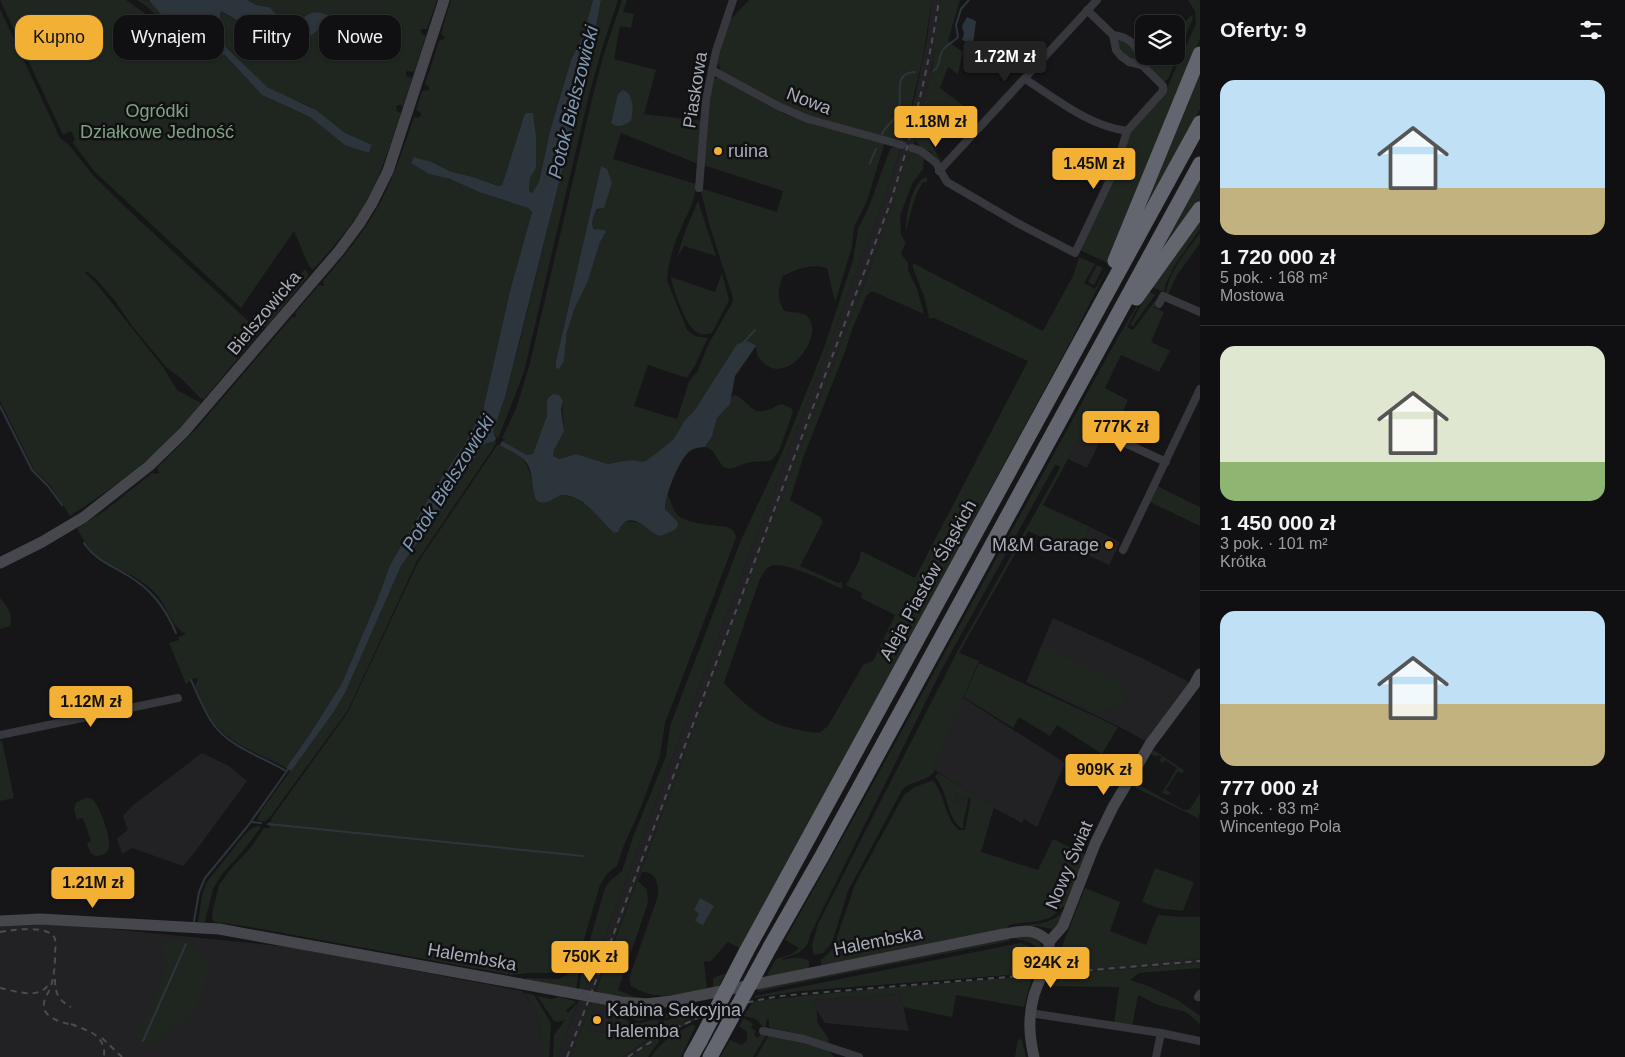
<!DOCTYPE html>
<html lang="pl">
<meta charset="utf-8">
<style>
body{margin:0;font-family:Helvetica,sans-serif;background:#19191b;color:#f1f3f6;height:100vh;display:flex;flex-direction:column;font-size:19px;white-space:nowrap}
*{box-sizing:border-box;margin:0}
p{font-size:16px;color:#9c9d9f}
.icon{flex:none;width:28px;height:28px;fill:none;stroke:currentColor;stroke-width:2;stroke-linecap:round;stroke-linejoin:round}
.map{position:relative;flex:1;overflow:hidden}
.panel{display:flex;flex-direction:column;background:#101012;width:425px}
.panel>*{flex:none}
.banner{position:absolute;left:15px;top:15px;width:475px;height:45px;display:flex;gap:10px}
.tools{position:absolute;left:1135px;top:15px;display:grid;gap:10px}
.tools a{display:grid;place-items:center;width:50px;height:50px;border-radius:10px;background:#101012;box-shadow:0 1px 4px #0004,0 0 0 1px #303032;font-size:25px}
.price{position:absolute;translate:-50% -42px;padding:0 11px;border-radius:5px;background:#f2b134;color:#111;font-size:16px;line-height:32px;filter:drop-shadow(0 1px 2px #0008)}
.price::after{content:'';position:absolute;left:50%;top:30px;width:15px;height:11px;margin-left:-8px;background:inherit;clip-path:polygon(0 0,100% 0,50% 100%)}
.price.current{background:#222;color:#fff}
ul{padding:0;list-style:none}
li{display:grid;align-content:center;gap:10px;height:265px;padding:0 20px}
li+li{border-top:1px solid #303032}
li span{display:grid;place-items:center;height:155px;border-radius:15px;color:#555}
li>.icon{margin-inline-start:auto}
span .icon{width:90px;height:90px;fill:#fffc;stroke-width:1}
li b{font-size:21px}
h2{display:flex;justify-content:space-between;align-items:center;height:60px;padding:0 20px;font-size:21px}
.chip{padding:0 18px;border-radius:15px;background:#101012;box-shadow:0 1px 4px #0004,0 0 0 1px #303032;font-size:18px;line-height:45px}
.chip.current{background:#f2b134;color:#111}
main{display:flex;flex:1;min-height:0}
.map>svg:first-child{display:block}
.built{fill:#222225}
.green{fill:#1e261f;fill-rule:evenodd}
.water{fill:#2c353c}
.lines{fill:none;stroke-linecap:round;stroke-linejoin:round}
.stream{stroke:#2c353c;stroke-width:2}
.street{stroke:#37383d;stroke-width:8}
.secondary{stroke:#45474d;stroke-width:11}
.highway{stroke:#63666e;stroke-width:15}
.rail{stroke:#4a4c52;stroke-width:2;stroke-dasharray:6 5;stroke-linecap:butt}
.highway-bridge{stroke:#63666e;stroke-width:15}
.poi-dot{fill:#f2b134;stroke:#111113;stroke-width:2}
.labels{text-anchor:middle;dominant-baseline:central;stroke-width:5;stroke-linejoin:round;paint-order:stroke}
.street-label{font-size:18px;fill:#a8adb8;stroke:#111113}
.park-label{font-size:18px;fill:#7fa381;stroke:#111113}
.poi-label{font-size:18px;fill:#a8adb8;stroke:#111113;text-anchor:start}
.water-label{font-size:19px;font-style:italic;fill:#7f9bb3;stroke:#111113}
</style>
<main>
<div class="map">
<svg width="1200" height="1057" viewBox="0 0 1200 1057">
<rect width="100%" height="100%" fill="#161618"/>
<g class="built">
<polygon points="932,0 941,0 937,39 926,96 915,140 893,208 594,993 584,991 885,196 901,149 916,93 927,39"/>
<polygon points="1085,427 1103,435 1087,468 1068,459"/>
<polygon points="1090,527 1120,542 1109,565 1079,551"/>
<polygon points="1053,618 1144,659 1191,683 1147,742 1118,726 1026,682"/>
<polygon points="962,697 1065,763 1037,827 1024,819 1022,823 994,808 933,769"/>
<polygon points="202,753 229,766 247,781 197,849 183,866 132,848 122,854 117,838 128,830 123,816 132,806"/>
<polygon points="957,794 969,797 967,806 954,803"/>
<polygon points="51,923 290,947 522,991 536,1010 543,1043 542,1057 0,1057 0,926"/>
<polygon points="1200,958 1200,963 1051,975 1053,970"/>
<polygon points="900,994 909,1031 825,1023 810,1000"/>
<polygon points="579,1000 592,1002 571,1057 557,1057"/>
<polygon points="594,1004 616,1010 610,1035 588,1029"/>
<polygon points="703,1014 700,1018 670,1033 631,1057 623,1057 648,1040 669,1028"/>
</g>
<g class="green">
<path d="M0 0H126L188 44H194L212 53 225 55 262 95 310 117 345 144 369 153 372 146 345 133 309 106 271 90 263 84 225 45 219 20V12H222C235 20 279 46 293 45 307 43 320 25 329 15 324 14 317 11 312 13 300 17 304 24 287 21L283 29 276 27 279 18 269 7 256 5 247 0H437L427 29H421V34L426 35 414 72 407 71 406 72V76L412 78 403 106 398 105 396 107 397 111 401 113C393 137 385 162 374 186 360 217 336 244 313 270L309 266 294 231 241 308 94 171 73 143 75 139 71 131 63 135Z"/>
<path d="M137 0C141 0 147 0 150 1 157 4 166 18 167 25L145 5Z"/>
<path d="M451 0H593L583 36 571 60 550 131 539 182 532 193 529 191 530 178 536 168V135L534 117 522 122 505 176 502 185 498 186 473 177 452 172 424 159 414 157 429 174 450 179 479 192 528 208 532 211 530 219 510 291 483 410 465 443 436 486 390 565 376 603 342 683 310 734 286 768C263 755 232 746 215 724 206 713 201 699 195 686L198 678 192 679 186 684 169 643 179 640 178 637 186 634C171 627 168 607 156 594 147 584 134 576 121 570 112 564 102 562 94 554 87 547 82 537 77 528L107 509 152 473 157 474 159 473 157 468 196 429 292 317H296L295 313 319 285 324 286 323 281C342 258 361 236 376 210 393 181 403 148 414 117L418 118 421 116V113L416 110 422 91 429 90V87L425 84 439 41 442 40 445 38 441 33Z"/>
<polygon points="601,0 618,0 603,45 589,95 524,372 498,439 493,432 494,429 505,397 517,353 573,127 584,82 587,55 596,27"/>
<path d="M622 0H627L623 12 634 14 631 28 620 26 614 59 656 70 644 114 702 121 698 164 621 133 613 159 696 184C694 205 689 210 681 228 674 243 668 264 667 280L687 330 695 336 708 338 695 365 687 378 648 365 634 406 677 419 689 382 698 370 708 345 732 303 733 298 710 227 700 188 777 212 783 191 703 165 708 100 714 79 719 77 786 115 822 127 885 142 867 201 854 227 852 247 835 302 827 268C812 263 797 269 783 276 778 289 776 299 785 311 792 313 801 311 807 316 827 334 785 393 759 358 756 354 757 348 754 344L747 341 737 344 694 411 685 420 673 440 647 460 642 462 633 460 623 461 608 464 576 454 558 459 553 456C553 446 561 438 563 429 565 424 561 411 563 401L553 394C544 400 549 408 547 416 544 429 538 442 534 454L529 456 502 441 505 440 502 438 516 409 530 363 593 95 603 57ZM601 166 604 208 598 209C594 215 590 223 594 229L606 233 600 241 588 281 574 310 567 332 564 361H556Z"/>
<polygon points="749,0 932,0 923,57 903,142 809,118 792,110 721,71 717,60 729,21"/>
<polygon points="941,0 960,0 948,41 951,44 943,48 937,68 932,71"/>
<path d="M1188 0H1200V39L1108 263 1082 251 1081 249 1082 243C1095 218 1108 194 1119 168 1124 155 1126 140 1133 127L1166 90 1196 24 1195 11Z"/>
<path d="M0 9 60 138 69 145 93 175 122 204 260 332 204 399 200 398 183 380 166 367 132 326 115 301 96 279 86 271 85 273 95 282 112 303 163 367 177 390 201 403C167 449 118 485 70 516L50 485 34 470 0 401Z"/>
<polygon points="1192,15 1193,18 1168,79 1164,82 1145,65 1154,56 1176,56 1176,30"/>
<polygon points="1118,38 1133,46 1139,61 1124,57 1116,46"/>
<path d="M951 44 963 52 958 74 948 67 940 88 965 107 957 117 944 108 934 107C925 137 927 139 943 163L939 161 931 152 919 146V144L915 140 931 72 935 71C944 60 937 54 951 44Z"/>
<polygon points="1200,60 1200,109 1138,222"/>
<polygon points="894,146 901,148 885,196 584,991 579,990 583,964 605,888 610,881 622,871 633,837 666,756 670,726 741,540 782,453 824,348 853,260 858,229 868,209 890,149"/>
<path d="M911 152 923 156 924 157 923 169 912 184 900 216 901 234 906 243C900 254 899 253 908 262V270L917 289 924 314 872 291 867 295 853 327 846 349 803 458 790 500 820 517 823 522 800 566 838 583 842 582V589C830 583 782 560 771 566 765 568 762 576 759 581L724 683C756 716 772 728 819 733L828 726 863 665 873 661 895 615 861 598 862 593 846 585 859 561 861 551 915 578 1028 361 934 318H929L925 299 913 268V263L1043 331 1074 274 1079 257 1095 264 1084 283 1095 289 1109 265 1072 339 743 944 739 948 728 942 711 961 704 962 707 989C679 995 658 1002 631 986L629 978 658 896C659 885 656 871 642 872L638 881 647 890 648 903 618 990 635 997 653 999H644L595 993 747 589 878 248Z"/>
<path d="M926 177 927 179V182H923C912 200 911 212 906 232 905 219 912 181 926 177Z"/>
<polygon points="1200,179 1200,203 1163,249 1170,234"/>
<polygon points="698,201 716,256 684,246 677,257 686,229"/>
<polygon points="1200,218 1200,229 1175,265 1166,283 1164,292 1149,286"/>
<path d="M1200 233V243L1177 275 1168 295 1166 293C1169 271 1187 251 1200 233Z"/>
<polygon points="1097,265 1103,268 1094,285 1088,282"/>
<polygon points="305,269 309,275 266,327 262,327 254,320 256,318 260,321"/>
<path d="M722 273 729 300 712 333C705 335 698 335 693 329 685 322 672 288 671 277L715 292Z"/>
<path d="M1146 291 1127 327 1133 330 1157 298 1154 307 1164 312 1151 342 1170 351 1159 372 1121 355 1105 388 1128 400 1120 418 1146 430 1138 447 1087 424 1043 505 1090 527 1078 553 1028 531 959 653 979 661 933 769 935 771C927 782 911 780 902 790L848 891 832 943 823 953 815 955 813 953 812 945 818 924 957 652 1059 470 1060 466 1055 465 942 669 810 935C808 950 797 955 783 958V960C792 958 800 956 809 961V966L807 970 765 979 776 959 792 954 799 948 785 940 867 794 1118 337Z"/>
<polygon points="1149,291 1155,295 1133,326 1130,325"/>
<path d="M735 395C747 400 751 413 763 411 770 410 776 406 782 404L791 408 793 412 779 451 773 459 769 461 750 462 730 469 723 467 712 450 705 447C714 436 712 426 718 417 723 410 730 406 731 397Z"/>
<polygon points="495,441 496,443 492,450 417,561 348,710 270,817 264,822 257,820 261,811 333,713 345,693 401,566 459,483 481,447 485,444"/>
<path d="M498 444C526 456 531 466 534 495H564L576 498 590 507 611 530 620 528 624 523C636 519 641 524 651 530 657 533 669 533 675 530L677 521 665 509 667 495C672 500 671 508 676 513 683 524 714 525 727 527 732 529 736 532 736 538L665 723 660 756 641 807 624 845 617 866 607 874 600 885 578 960 567 969 555 973H529L512 975 245 926 214 922 212 918 213 909 219 885 229 871 252 846 264 828H270L269 826V822L272 821 271 819 348 712 418 562Z"/>
<polygon points="1157,486 1200,507 1200,526 1150,502"/>
<path d="M0 598C8 607 13 614 10 626L0 629Z"/>
<path d="M1043 645 1120 683 1125 697 1123 704C1115 709 1105 706 1097 714L1029 681Z"/>
<polygon points="979,663 1118,727 1102,754 1057,725 1050,736 1019,717 1013,728 964,697"/>
<polygon points="2,740 14,798 0,801 0,741"/>
<polygon points="1153,750 1184,770 1182,774 1178,771 1166,790 1171,793 1168,795 1162,793 1177,768 1165,760 1163,763 1159,761 1162,757 1157,755 1156,757 1151,754"/>
<path d="M938 773 994 807 981 852 1038 870 1053 839 1086 855 1065 906C1059 908 1056 915 1049 918 1037 923 1022 922 1009 925L1007 928 821 967V960L830 952 834 946 855 884 904 795 915 787 933 780C945 795 945 819 959 830H965L971 798 957 794 954 803 967 806 963 823 964 827 961 828C946 816 948 791 935 777Z"/>
<polygon points="1136,778 1141,786 1184,810 1190,809 1200,793 1200,812 1198,818 1132,786"/>
<path d="M85 798C88 798 91 798 93 800 99 805 113 840 108 850 106 854 102 855 98 856 90 856 89 849 87 843L91 841 83 818 77 819 74 810 76 803Z"/>
<polygon points="258,826 261,827 243,851 222,874 213,889 205,922 198,922 202,895 206,883 245,834 252,828"/>
<polygon points="1155,868 1194,882 1183,911 1158,908 1142,902"/>
<polygon points="1085,888 1120,902 1110,931 1146,945 1157,917 1159,915 1181,917 1200,917 1200,958 1052,972"/>
<path d="M1062 912H1063L1061 921 1052 929 1037 926 1015 927C1031 923 1050 926 1062 912Z"/>
<path d="M1029 936C1042 941 1045 947 1041 961 1039 947 1031 940 1018 940L1015 937Z"/>
<polygon points="163,938 196,945 194,953 206,955 208,964 207,974 202,995 193,1015 189,1019 172,1028 160,1040 151,1044 140,1039 138,1033 154,1002 165,969 166,961 162,949"/>
<polygon points="1009,938 1009,941 813,980 757,992 760,987"/>
<path d="M1020 943C1030 945 1036 950 1038 961L1036 956 1030 958V964L1038 965 1035 973 801 991 754 998 755 996Z"/>
<polygon points="1200,963 1200,968 1139,973 1130,980 1148,986 1178,1000 1200,1016 1200,1024 1186,1012 1158,1005 1138,995 1132,1027 1114,1024 1119,987 1047,986 1051,975"/>
<polygon points="579,969 576,990 525,979 528,978 558,979"/>
<polygon points="726,973 717,989 713,988 713,978"/>
<polygon points="1031,976 1032,978 1024,1007 956,995 952,1017 903,1007 900,994 811,1000 817,1011 817,1022 829,1039 828,1043 795,1033 771,1028 769,1026 769,1019 767,1019 766,1026 763,1027 756,1019 744,1016 753,1001 851,991"/>
<polygon points="524,993 534,995 551,1023 549,1057 542,1057 543,1043 536,1010"/>
<polygon points="537,996 551,999 559,997 575,1001 575,1003 566,1010 568,1013 578,1002 557,1057 553,1057 554,1035 565,1020 558,1022 554,1021"/>
<path d="M592 1002 627 1009 645 1010V1013H677L667 1018 649 1017 639 1021 625 1016 615 1014 616 1010 594 1005 588 1029 610 1035 614 1017C624 1017 628 1023 637 1023 641 1024 644 1022 648 1021 662 1017 661 1026 678 1015L680 1017 689 1013 691 1018 648 1039 623 1057H571Z"/>
<polygon points="743,1019 746,1019 753,1024 751,1028 756,1031 754,1034 757,1038 761,1034 767,1034 753,1057 720,1057 730,1040 742,1045 747,1040 747,1032 739,1026"/>
<path d="M693 1024 694 1026 696 1025 681 1057H651C663 1039 674 1034 693 1024Z"/>
<path d="M769 1035C784 1036 827 1044 834 1057H756Z"/>
<polygon points="662,1037 648,1057 631,1057"/>
<polygon points="1018,1039 1022,1040 1026,1057 1015,1057"/>
</g>
<g class="water">
<path d="M149 0H247L256 5 269 7 280 18 276 27 283 29 287 21C302 25 301 16 312 13 318 11 324 14 328 15L330 19 327 23C318 30 306 41 294 44 280 48 235 19 221 11 217 21 221 39 227 48L267 87 316 110 345 133 372 145 369 153 345 145 310 117 262 95 225 55 213 53 194 44H188L166 28V20Z"/>
<polygon points="593,0 601,0 596,27 587,55 584,82 573,127 513,366 505,397 494,429 493,432 496,438 495,441 485,444 481,447 459,483 401,566 345,693 333,713 291,771 286,768 310,734 342,683 376,603 390,565 436,486 465,443 483,410 510,291 532,212 528,208 479,192 450,179 429,174 411,163 414,157 429,161 452,172 473,177 498,186 502,185 505,176 524,116 526,113 533,113 536,135 536,168 530,178 529,191 532,193 539,182 550,131 571,60 583,36"/>
<polygon points="967,17 976,21 973,44 962,40 964,34 962,26"/>
<path d="M623 90C635 95 633 111 631 121 624 126 618 128 611 123L618 94Z"/>
<path d="M601 166 607 169 612 183 604 208 597 209C594 215 590 223 594 229L604 230 606 232 600 242 588 281 574 310 567 332 564 361 559 369 556 368V361Z"/>
<path d="M747 341 754 344 756 346 735 376 730 404 717 418 712 436 705 447C700 447 694 448 690 451 679 459 665 495 665 509L677 521 678 526 675 530 660 536C647 532 630 505 618 532L614 533C598 519 585 494 560 495 523 520 539 477 526 462 520 455 508 450 500 445L502 441 527 455 533 454 547 416V401L549 397 553 394 559 395 563 401 561 410 564 431 554 450 553 456 559 459 576 454 608 464 623 461 634 460 642 462 647 460 673 440 685 420 694 411 737 344Z"/>
<polygon points="700,898 714,906 703,925 695,921 699,914 694,910"/>
</g>
<g class="lines">
<g class="stream">
<path d="M933 71C941 67 938 57 943 50 947 44 954 42 958 37L956 25 961 9 969 0"/>
<path d="M882 134C886 125 893 122 897 115 906 101 889 73 915 72"/>
<polyline points="870,163 876,149"/>
<polyline points="743,343 755,330"/>
<polyline points="0,406 32,470 48,486 62,505"/>
<path d="M84 543C95 560 111 565 127 575 151 589 165 607 176 633"/>
<path d="M191 680C198 695 204 712 214 725 231 748 263 757 286 771"/>
<polyline points="251,822 261,823"/>
<polyline points="268,824 583,856"/>
<polyline points="194,921 199,892 205,878 247,827 289,768"/>
<polyline points="143,1041 186,944"/>
</g>
<g class="street">
<polyline points="1087,10 1113,35 1116,50 1121,56 1129,62 1142,65 1163,86 1163,91 1127,131"/>
<path d="M1113 35C1131 37 1139 47 1142 65"/>
<polyline points="712,70 780,107 808,119 902,145"/>
<path d="M1025 79C1058 100 1087 125 1127 131"/>
<polyline points="912,148 921,151 930,158 936,163 947,182 1021,225 1075,253 1116,167 1127,131"/>
<polyline points="939,171 1097,0"/>
<polyline points="699,188 706,99 716,51 733,0"/>
<polyline points="1159,304 1163,296 1200,312"/>
<polyline points="1086,425 1166,462"/>
<polyline points="1123,550 1200,389"/>
<polyline points="0,735 178,698"/>
<polyline points="1198,997 1200,994"/>
<polyline points="1030,1013 1161,1033 1200,1041"/>
<polyline points="763,1031 804,1039 859,1057"/>
<polyline points="1156,1057 1161,1033"/>
</g>
<g class="secondary">
<polyline points="0,563 42,542 84,517 149,466 184,432 339,251 359,224 372,203 388,171 444,0"/>
<path d="M0 921 40 919 219 929 621 1002 646 1004 672 1001 1004 934C1024 931 1033 927 1049 942"/>
<polyline points="1049,942 1063,926 1095,844 1113,807 1150,744 1194,685 1200,674"/>
<path d="M1034 1057C1029 1035 1028 1017 1034 995 1040 977 1050 961 1049 942"/>
</g>
<g class="highway">
<polyline points="1115,261 1200,54"/>
<polyline points="1136,298 1200,209"/>
<polyline points="770,947 822,856 1200,164"/>
<polyline points="746,952 1200,123"/>
<polyline points="691,1057 700,1041"/>
<polyline points="710,1057 721,1037"/>
</g>
<g class="rail">
<path d="M0 932C12 930 50 924 55 939 56 944 55 950 55 955 55 966 54 976 51 986 48 995 41 1001 45 1011 51 1021 66 1023 76 1026"/>
<path d="M55 979C55 993 58 1000 71 1007"/>
<path d="M0 988C16 991 39 1000 49 984"/>
<path d="M71 1024C89 1031 106 1035 104 1057"/>
<polyline points="102,1038 122,1057"/>
<path d="M567 1057 888 209C911 140 928 72 939 0"/>
<path d="M628 1057C677 1022 730 1002 790 995L1200 961"/>
</g>
<g class="highway-bridge">
<polyline points="721,1037 770,947"/>
<polyline points="700,1041 746,952"/>
</g>
</g>
<g class="poi-dot">
<circle cx="718" cy="151" r="5"/>
<circle cx="1109" cy="545" r="5"/>
<circle cx="597" cy="1020" r="5"/>
</g>
<g class="labels">
<g class="street-label">
<text transform="translate(695 90) rotate(-81)">Piaskowa</text>
<text transform="translate(809 101) rotate(21)">Nowa</text>
<text transform="translate(264 313) rotate(-50)">Bielszowicka</text>
<text transform="translate(928 580) rotate(-61)">Aleja Piastów Śląskich</text>
<text transform="translate(1069 865) rotate(-67)">Nowy Świat</text>
<text transform="translate(878 941) rotate(-11)">Halembska</text>
<text transform="translate(472 957) rotate(10)">Halembska</text>
</g>
<g class="park-label">
<text x="157" y="111">Ogródki<tspan x="157" dy="21">Działkowe Jedność</tspan></text>
</g>
<g class="poi-label">
<text x="728" y="151">ruina</text>
<text x="1099" y="545" text-anchor="end">M&amp;M Garage</text>
<text x="607" y="1010">Kabina Sekcyjna<tspan x="607" dy="21">Halemba</tspan></text>
</g>
<g class="water-label">
<text transform="translate(573 102) rotate(-76)">Potok Bielszowicki</text>
<text transform="translate(448 483) rotate(-58)">Potok Bielszowicki</text>
</g>
</g>
</svg>
<div class="tools">
<a><svg class="icon" aria-label="layers" viewBox="0 0 24 24"><path d="M12 4l9 5-9 5-9-5zM3 14l9 5 9-5"/></svg></a>
</div>
<b class="price current" style="left:1005px;top:83px">1.72M zł</b>
<b class="price" style="left:936px;top:148px">1.18M zł</b>
<b class="price" style="left:1094px;top:190px">1.45M zł</b>
<b class="price" style="left:1121px;top:453px">777K zł</b>
<b class="price" style="left:91px;top:728px">1.12M zł</b>
<b class="price" style="left:1104px;top:796px">909K zł</b>
<b class="price" style="left:93px;top:909px">1.21M zł</b>
<b class="price" style="left:590px;top:983px">750K zł</b>
<b class="price" style="left:1051px;top:989px">924K zł</b>
<div class="banner">
<a class="chip current">Kupno</a>
<a class="chip">Wynajem</a>
<a class="chip">Filtry</a>
<a class="chip">Nowe</a>
</div>
</div>
<section class="panel">
<h2>Oferty: 9<svg class="icon" aria-label="filters" viewBox="0 0 24 24"><path d="M4 7h16M4 17h16"/><circle cx="9" cy="7" r="2"/><circle cx="15" cy="17" r="2"/></svg></h2>
<ul>
<li><span style="background:linear-gradient(#bfe0f5 70%,#c2b280 0)"><svg class="icon" aria-label="home" viewBox="0 0 24 24"><path d="M3 11l9-7 9 7M6 9v11h12V9"/></svg></span><div><b>1 720 000 zł</b><p>5 pok. · 168 m²</p><p>Mostowa</p></div></li>
<li><span style="background:linear-gradient(#dfe7d0 75%,#8fb573 0)"><svg class="icon" aria-label="home" viewBox="0 0 24 24"><path d="M3 11l9-7 9 7M6 9v11h12V9"/></svg></span><div><b>1 450 000 zł</b><p>3 pok. · 101 m²</p><p>Krótka</p></div></li>
<li><span style="background:linear-gradient(#bfe0f5 60%,#c2b280 0)"><svg class="icon" aria-label="home" viewBox="0 0 24 24"><path d="M3 11l9-7 9 7M6 9v11h12V9"/></svg></span><div><b>777 000 zł</b><p>3 pok. · 83 m²</p><p>Wincentego Pola</p></div></li>
</ul>
</section>
</main>
